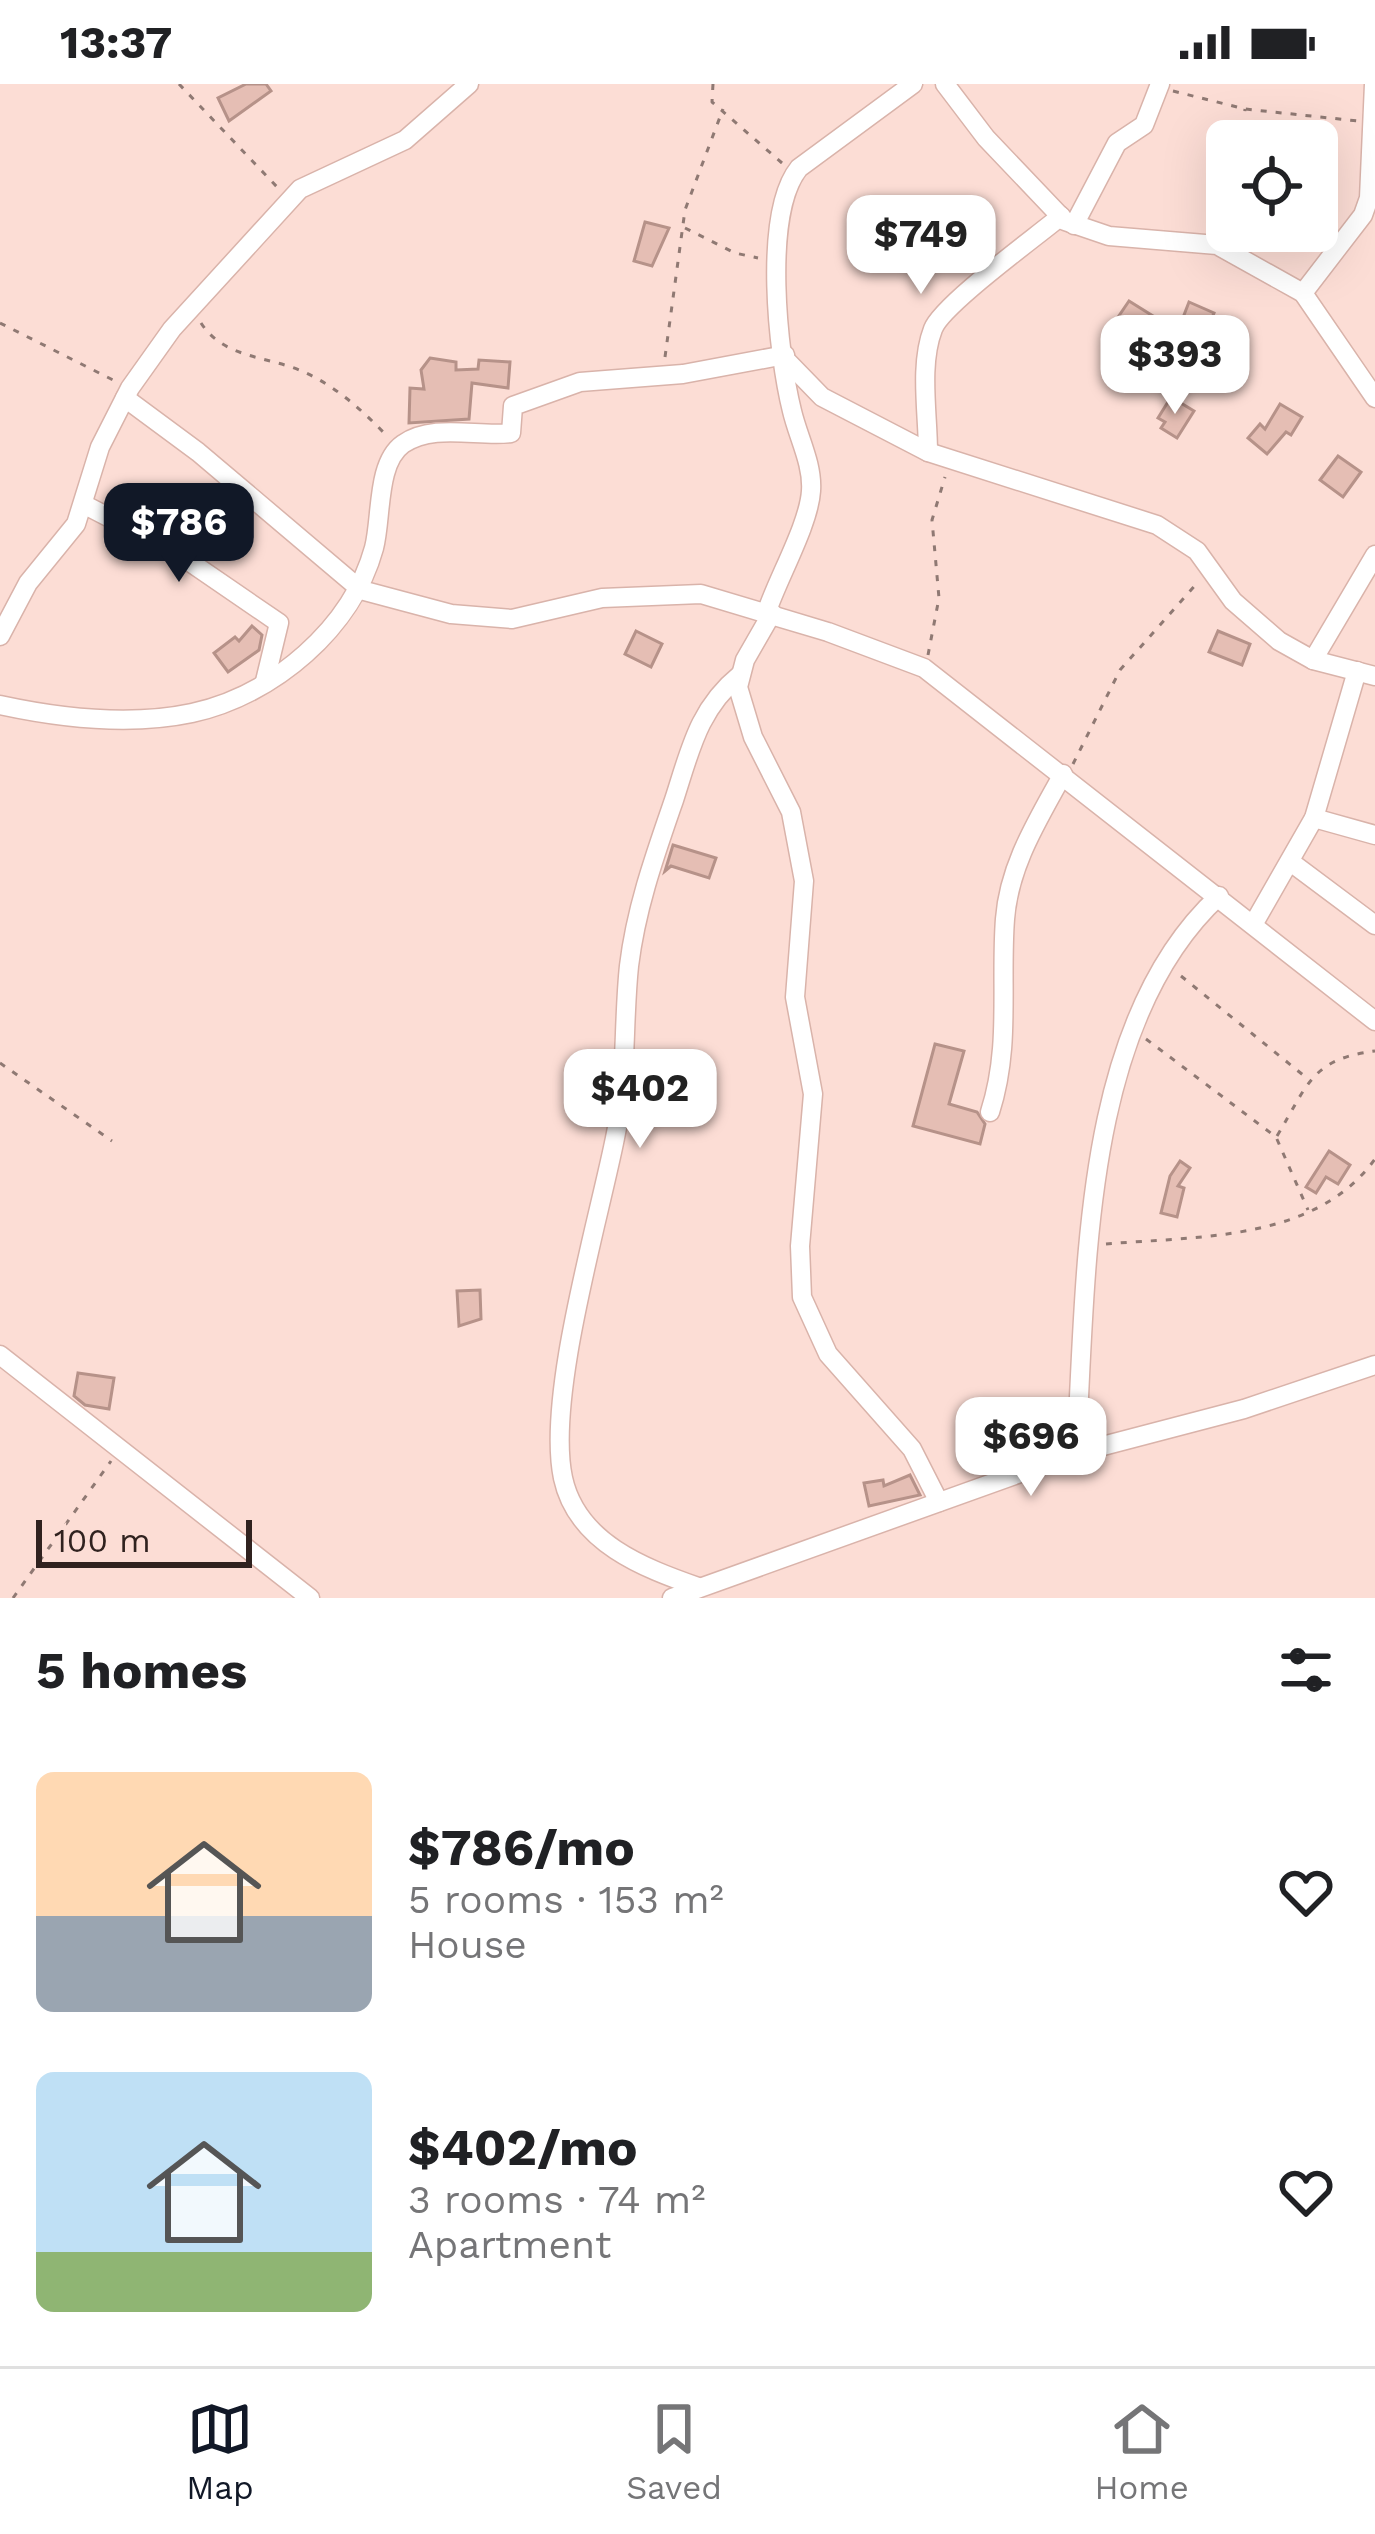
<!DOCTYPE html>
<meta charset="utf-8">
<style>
body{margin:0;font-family:"Work Sans",sans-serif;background:#f6f6f6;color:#202124;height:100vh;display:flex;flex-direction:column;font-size:45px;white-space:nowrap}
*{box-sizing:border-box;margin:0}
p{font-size:39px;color:#757577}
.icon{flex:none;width:66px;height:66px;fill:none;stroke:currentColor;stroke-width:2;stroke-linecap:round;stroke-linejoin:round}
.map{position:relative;height:1514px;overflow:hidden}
.panel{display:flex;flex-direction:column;background:#fff;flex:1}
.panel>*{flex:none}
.controls{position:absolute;left:1206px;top:36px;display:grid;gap:24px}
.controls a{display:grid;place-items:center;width:132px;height:132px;border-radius:18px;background:#fff;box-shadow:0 12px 48px #0002;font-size:60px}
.scale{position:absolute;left:36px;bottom:30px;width:216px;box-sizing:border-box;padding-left:12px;border:6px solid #30221f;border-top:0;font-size:33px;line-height:42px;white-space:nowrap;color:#30221f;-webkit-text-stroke:9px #fcddd5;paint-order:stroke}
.price{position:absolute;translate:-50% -102px;padding:0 27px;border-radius:24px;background:#fff;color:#222;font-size:39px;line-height:78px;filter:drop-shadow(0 3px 6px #0008)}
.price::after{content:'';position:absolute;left:50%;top:72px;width:36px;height:27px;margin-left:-18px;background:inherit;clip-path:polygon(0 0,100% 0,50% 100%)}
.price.active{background:#111827;color:#fff}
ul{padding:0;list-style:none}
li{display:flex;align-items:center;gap:36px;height:300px;padding:0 36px}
li span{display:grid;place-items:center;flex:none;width:336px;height:240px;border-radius:18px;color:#555}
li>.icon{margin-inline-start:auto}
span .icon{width:144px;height:144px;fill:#fffc;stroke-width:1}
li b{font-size:51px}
h2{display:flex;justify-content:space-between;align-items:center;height:144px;padding:0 36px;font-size:51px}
.status{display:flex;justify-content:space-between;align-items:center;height:84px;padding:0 60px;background:#fff;direction:ltr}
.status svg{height:33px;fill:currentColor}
.menu{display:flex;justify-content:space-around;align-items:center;height:168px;border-top:3px solid #e0e0e0;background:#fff;font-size:33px;color:#757577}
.menu a{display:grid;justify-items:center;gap:6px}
.menu .active{color:#111827}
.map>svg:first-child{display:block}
.building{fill:#e5beb4;stroke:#b69289;stroke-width:3}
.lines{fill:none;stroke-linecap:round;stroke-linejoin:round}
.minor-casing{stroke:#d9b3aa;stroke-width:21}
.path{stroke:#8f7973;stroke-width:3;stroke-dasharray:6 9;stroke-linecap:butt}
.minor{stroke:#fff;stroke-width:18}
</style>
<div class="status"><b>13:37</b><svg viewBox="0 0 49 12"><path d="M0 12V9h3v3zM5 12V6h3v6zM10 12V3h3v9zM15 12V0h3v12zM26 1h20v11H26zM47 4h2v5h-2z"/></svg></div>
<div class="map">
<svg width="1375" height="1514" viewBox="0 0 1375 1514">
<rect width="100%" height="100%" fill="#fcddd5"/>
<g class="building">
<polygon points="246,0 266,0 271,7 229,37 218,14"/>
<polygon points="645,138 669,144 652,182 634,177"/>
<polygon points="1129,217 1153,232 1136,257 1112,242"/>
<polygon points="1189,218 1214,229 1196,272 1171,265"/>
<polygon points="430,274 456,278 456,286 478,285 479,276 510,278 508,304 472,299 469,335 409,339 410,304 424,305 421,286"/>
<polygon points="1171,313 1194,327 1177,354 1161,344 1165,338 1158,334"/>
<polygon points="1280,320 1302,333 1291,351 1286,348 1267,370 1248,354 1260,340 1265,345"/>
<polygon points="1338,372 1361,388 1343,413 1320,396"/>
<polygon points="252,542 262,551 259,566 228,588 214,569 235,553 239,557"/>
<polygon points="636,547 662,560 651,583 625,570"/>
<polygon points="1218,547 1250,560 1242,581 1209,568"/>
<polygon points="673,761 716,774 709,794 671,782 665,787"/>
<polygon points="935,960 964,967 949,1020 977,1028 985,1040 980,1060 913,1042"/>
<polygon points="1329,1067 1350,1081 1338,1100 1326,1093 1316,1109 1306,1103"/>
<polygon points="1180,1077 1190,1084 1178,1102 1184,1104 1177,1133 1161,1129 1170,1092"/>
<polygon points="480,1206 481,1235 459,1242 457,1207"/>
<polygon points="78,1289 114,1294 109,1325 85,1321 74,1312"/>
<polygon points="910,1391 920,1411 869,1422 864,1399 883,1396 884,1402"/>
</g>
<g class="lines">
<g class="minor-casing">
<g id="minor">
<polyline points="945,0 986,54 1065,137 1109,152 1217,161 1303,209 1375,314"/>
<polyline points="1074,141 1117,59 1144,41 1160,0"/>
<polyline points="1303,209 1363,131 1369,114 1374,0"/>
<polyline points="786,276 822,313 928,368 1157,441 1197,467 1233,517 1279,557 1313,576 1375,592"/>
<polyline points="125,314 198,368 361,506 451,530 512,535 602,514 701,510 828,548 924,584 1375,937"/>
<path d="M928 368C928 330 919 281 933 245 942 221 1036 153 1061 132"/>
<polyline points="83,420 174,467 279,539 265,597"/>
<path d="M767 527C778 494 809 440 811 407 813 380 798 353 792 327 778 271 762 130 799 84L913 0"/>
<polyline points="772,529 745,576 738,603 753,653 791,728 804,797 795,913 813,1010 800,1162 802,1213 828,1270 912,1365 939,1418"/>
<polyline points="0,552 28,499 76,440 100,363 130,304 172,245 300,105 405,56 469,0"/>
<polyline points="1313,576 1375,471"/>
<path d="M0 621C60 634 131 642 192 629 274 611 352 544 374 464 382 434 376 379 403 360 433 339 477 353 511 349L513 322 580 298 683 290 785 271"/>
<polyline points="1314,734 1375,751"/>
<polyline points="1292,779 1375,841"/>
<polyline points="1254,839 1314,734 1357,587"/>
<path d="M990 1028C1011 963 1000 901 1005 835 1009 781 1038 736 1063 690"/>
<polyline points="0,1271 310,1514"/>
<path d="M1076 1369C1087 1194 1080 940 1219 812"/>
<path d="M698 1503C644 1484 577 1459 563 1394 546 1314 598 1139 615 1054 627 998 623 939 629 882 636 824 655 771 674 716 690 667 698 625 740 591"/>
<polyline points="672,1514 1076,1369 1244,1325 1375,1281"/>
</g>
</g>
<g class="path">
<polyline points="179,0 279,105"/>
<polyline points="713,0 712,18 782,79"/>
<polyline points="1173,7 1245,25 1358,37"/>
<polyline points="1242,57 1245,25"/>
<polyline points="685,144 735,169 758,174"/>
<polyline points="1246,147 1246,159"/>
<polyline points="0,239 117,298"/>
<path d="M201 239C224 275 269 272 304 288 337 303 363 327 388 353"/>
<polyline points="665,273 685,126 723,25"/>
<polyline points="928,571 939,514 932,436 945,393"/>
<polyline points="1073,680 1120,586 1199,497"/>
<polyline points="1181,892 1308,995"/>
<polyline points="1146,955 1276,1053 1308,1126"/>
<polyline points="0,979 112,1057"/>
<path d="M1277 1052C1308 1001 1311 975 1375 967"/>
<path d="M1106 1160C1198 1152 1315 1158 1375 1075"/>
<polyline points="13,1514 111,1377"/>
</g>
<use href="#minor" class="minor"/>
</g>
</svg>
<div class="controls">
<a><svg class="icon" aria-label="locate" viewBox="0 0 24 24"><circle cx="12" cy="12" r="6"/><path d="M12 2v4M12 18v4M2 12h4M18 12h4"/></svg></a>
</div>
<div class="scale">100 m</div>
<b class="price" style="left:921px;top:213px">$749</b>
<b class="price" style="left:1175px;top:333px">$393</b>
<b class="price active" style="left:179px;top:501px">$786</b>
<b class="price" style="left:640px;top:1067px">$402</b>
<b class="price" style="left:1031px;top:1415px">$696</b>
</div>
<section class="panel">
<h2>5 homes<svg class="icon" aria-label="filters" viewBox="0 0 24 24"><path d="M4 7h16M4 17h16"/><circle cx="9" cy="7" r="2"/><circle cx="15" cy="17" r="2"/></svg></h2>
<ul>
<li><span style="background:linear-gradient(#ffd9b3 60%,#9aa5b1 0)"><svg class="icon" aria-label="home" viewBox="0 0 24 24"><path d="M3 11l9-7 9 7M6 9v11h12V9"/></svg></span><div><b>$786/mo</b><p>5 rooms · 153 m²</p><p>House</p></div><svg class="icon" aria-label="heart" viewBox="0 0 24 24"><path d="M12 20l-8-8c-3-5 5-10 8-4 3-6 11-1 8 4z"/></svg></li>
<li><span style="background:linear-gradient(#bfe0f5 75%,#8fb573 0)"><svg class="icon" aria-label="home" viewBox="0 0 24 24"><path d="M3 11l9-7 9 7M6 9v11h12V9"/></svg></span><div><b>$402/mo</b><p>3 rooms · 74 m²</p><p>Apartment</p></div><svg class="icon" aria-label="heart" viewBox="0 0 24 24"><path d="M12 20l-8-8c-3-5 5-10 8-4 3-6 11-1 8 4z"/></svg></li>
</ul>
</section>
<nav class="menu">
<a class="active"><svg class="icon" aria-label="map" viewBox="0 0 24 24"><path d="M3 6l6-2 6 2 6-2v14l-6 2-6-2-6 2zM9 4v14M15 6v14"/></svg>Map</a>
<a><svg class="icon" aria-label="saved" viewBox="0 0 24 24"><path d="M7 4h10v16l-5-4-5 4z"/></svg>Saved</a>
<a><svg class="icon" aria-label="home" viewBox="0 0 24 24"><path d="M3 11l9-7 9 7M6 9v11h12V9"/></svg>Home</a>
</nav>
